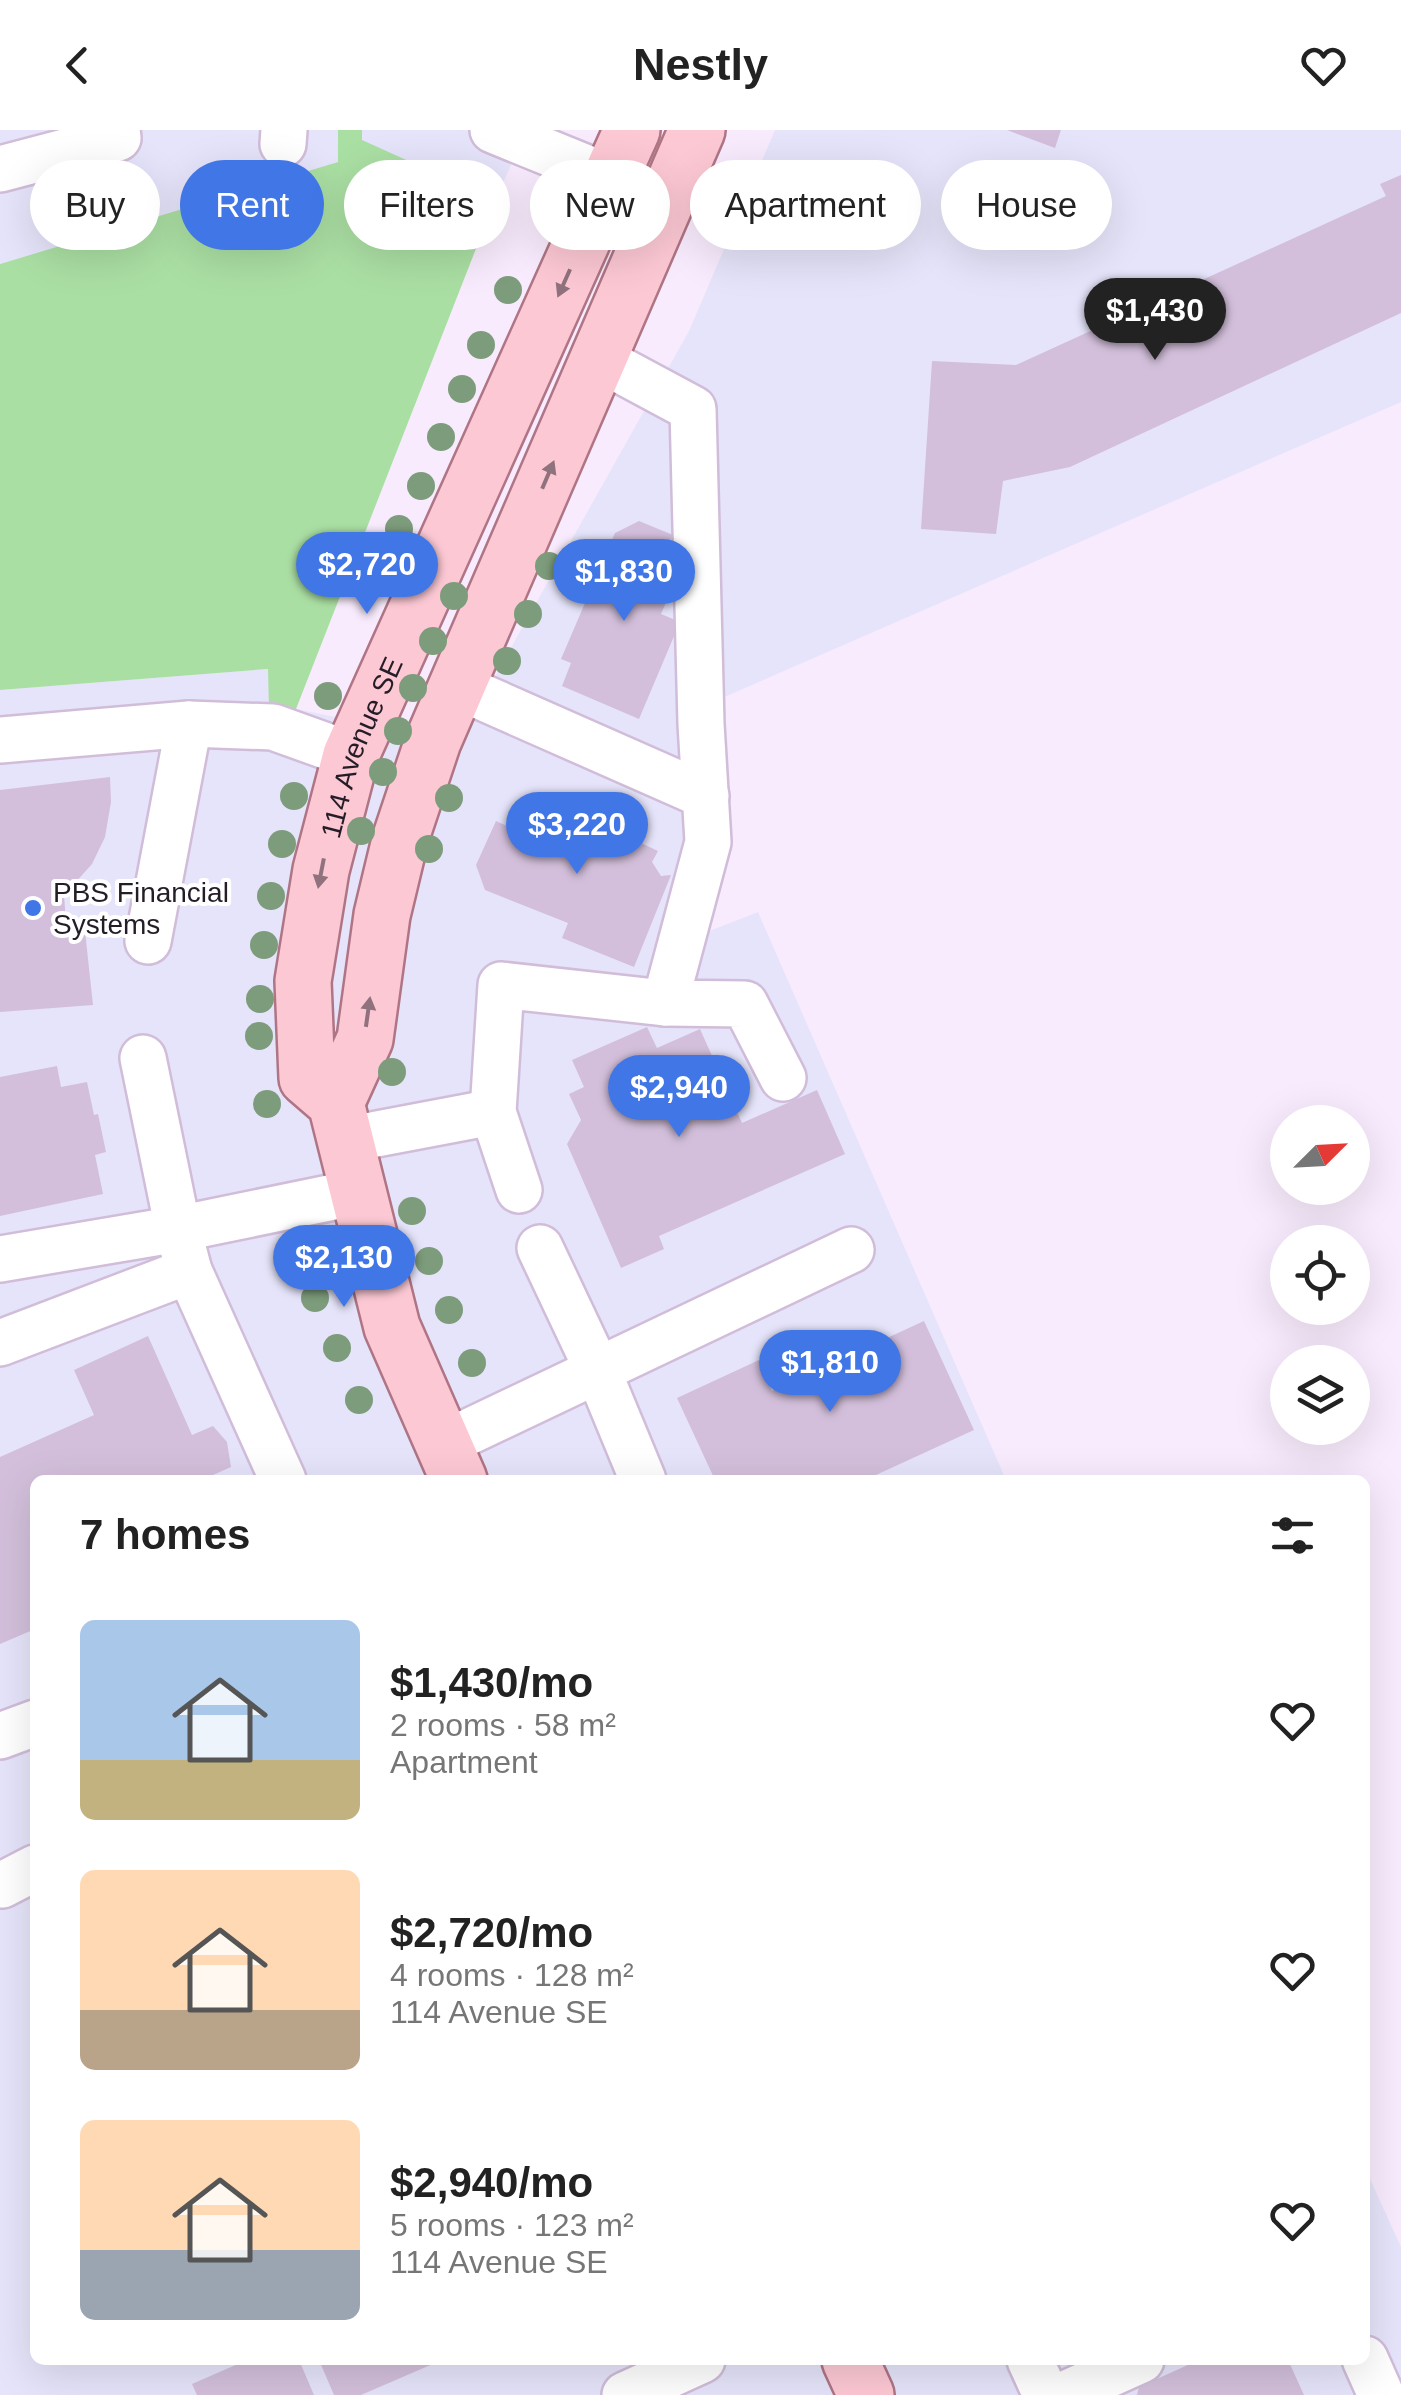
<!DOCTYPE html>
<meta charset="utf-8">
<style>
body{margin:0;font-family:Helvetica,sans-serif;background:#f6f6f6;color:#222;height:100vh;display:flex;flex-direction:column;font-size:38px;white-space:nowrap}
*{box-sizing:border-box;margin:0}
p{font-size:32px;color:#767676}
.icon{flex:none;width:55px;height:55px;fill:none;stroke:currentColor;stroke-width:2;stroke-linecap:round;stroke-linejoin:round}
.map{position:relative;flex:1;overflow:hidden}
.sheet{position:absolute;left:30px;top:1345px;width:1340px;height:890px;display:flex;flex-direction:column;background:#fff;border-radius:15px;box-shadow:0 10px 40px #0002}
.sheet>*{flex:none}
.top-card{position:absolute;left:30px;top:30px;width:1342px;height:90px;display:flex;gap:20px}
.needle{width:65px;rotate:66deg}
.fabs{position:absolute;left:1270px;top:975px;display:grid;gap:20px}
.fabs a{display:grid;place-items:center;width:100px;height:100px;border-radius:50%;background:#fff;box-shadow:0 10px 40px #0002;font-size:50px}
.price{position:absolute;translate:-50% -85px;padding:0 22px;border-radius:35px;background:#4176e7;color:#fff;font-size:32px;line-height:65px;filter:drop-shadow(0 2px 5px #0008)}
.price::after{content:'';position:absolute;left:50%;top:60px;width:30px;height:22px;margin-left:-15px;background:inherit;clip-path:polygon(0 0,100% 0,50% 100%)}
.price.active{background:#222;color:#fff}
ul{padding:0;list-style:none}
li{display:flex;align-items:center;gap:30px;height:250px;padding:0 50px}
li span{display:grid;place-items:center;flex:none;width:280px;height:200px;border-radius:15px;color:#555}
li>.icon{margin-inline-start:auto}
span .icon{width:120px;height:120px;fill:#fffc;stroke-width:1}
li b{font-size:42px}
h2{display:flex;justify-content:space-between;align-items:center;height:120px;padding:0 50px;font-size:42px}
.chip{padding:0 35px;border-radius:45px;background:#fff;box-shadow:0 10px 40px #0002;font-size:35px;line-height:90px}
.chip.active{background:#4176e7;color:#fff}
header{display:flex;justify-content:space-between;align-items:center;height:130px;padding:0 50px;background:#fff;font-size:45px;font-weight:700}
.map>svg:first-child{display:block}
.industrial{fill:#e6e4fa}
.green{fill:#aadfa3}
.building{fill:#d3bfdb}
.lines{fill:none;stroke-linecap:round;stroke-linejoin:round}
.minor-casing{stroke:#d1bdd9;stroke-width:50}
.major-casing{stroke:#af7585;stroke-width:60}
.minor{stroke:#fff;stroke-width:45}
.major{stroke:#fcc8d4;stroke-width:55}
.tree{fill:#7d9c7b}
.oneway{fill:#90727e}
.poi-dot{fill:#4176e7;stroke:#fff;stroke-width:4}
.labels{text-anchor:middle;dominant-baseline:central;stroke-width:8;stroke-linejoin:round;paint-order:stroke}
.street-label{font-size:28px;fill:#241d27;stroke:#fff}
.poi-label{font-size:28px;fill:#241d27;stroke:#fff;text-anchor:start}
</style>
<header><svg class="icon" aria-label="back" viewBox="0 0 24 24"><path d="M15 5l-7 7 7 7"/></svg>Nestly<svg class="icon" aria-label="heart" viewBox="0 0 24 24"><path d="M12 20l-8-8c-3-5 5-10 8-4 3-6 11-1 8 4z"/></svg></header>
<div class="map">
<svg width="1401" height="2265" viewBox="0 0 1401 2265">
<rect width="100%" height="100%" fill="#f8ebfd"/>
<g class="industrial">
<polygon points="0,0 338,0 338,32 0,134"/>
<polygon points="362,0 527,0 495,70 361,10"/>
<polygon points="775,0 1401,0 1401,272 722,568 707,802 758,782 1006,1350 35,1350 35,2230 1365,2230 1365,2038 1401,2117 1401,2265 0,2265 0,560 269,539 269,579 296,579 458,612 689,201"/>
</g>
<polygon class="green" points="338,0 362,0 362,10 495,70 296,579 269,579 268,539 0,560 0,134 338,32"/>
<g class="building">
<polygon points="1007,0 1061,0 1055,18"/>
<polygon points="1401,45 1401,183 1070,337 1003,351 996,404 921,399 932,231 1016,235 1386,66 1380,54"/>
<polygon points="639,391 673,405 657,441 676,449 661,484 680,492 639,589 562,556 571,533 561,529 615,403"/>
<polygon points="110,647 111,672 105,707 92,734 64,765 66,792 84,792 93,875 0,882 0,660"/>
<polygon points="550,670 658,721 652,732 661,746 671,745 634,837 562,808 568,793 485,760 476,735 496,691 507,696 515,675 537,685 539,673"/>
<polygon points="647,897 657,918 700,899 742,993 817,960 845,1024 659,1106 664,1119 621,1138 567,1014 581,990 569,964 584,957 572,930"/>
<polygon points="57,936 61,957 87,952 94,985 98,984 106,1022 95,1025 103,1064 0,1086 0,947"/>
<polygon points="924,1191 974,1300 865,1350 715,1350 677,1268 759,1230 772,1261"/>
<polygon points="148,1206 192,1305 213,1296 227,1312 231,1337 213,1345 215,1350 35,1350 35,1499 0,1514 0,1327 94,1285 74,1240"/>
<polygon points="247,2230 299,2230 314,2265 197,2265 192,2254"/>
<polygon points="319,2230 442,2230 361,2265 334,2265"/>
<polygon points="1199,2230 1288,2230 1304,2265 1137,2265 1139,2257"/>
</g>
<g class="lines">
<g class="minor-casing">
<g id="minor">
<polyline points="493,0 611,48"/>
<polyline points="283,14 284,0"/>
<polyline points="0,39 118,8 117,0"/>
<polyline points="598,228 693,279 701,594 708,712 665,873 745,874 783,948"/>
<polyline points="457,556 706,666"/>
<polyline points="0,610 189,594 273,597 351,625"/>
<polyline points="148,811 189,594"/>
<polyline points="143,928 178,1099 358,1062"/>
<polyline points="345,1010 493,982"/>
<polyline points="519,1060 493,982 501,855 665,873"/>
<polyline points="540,1118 598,1241 643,1350"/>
<polyline points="0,1129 178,1099 189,1141 283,1350"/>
<polyline points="0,1213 189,1141"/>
<polyline points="443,1314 851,1120"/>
<polyline points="0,1606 35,1593"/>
<polyline points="2,1755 35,1738"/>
<polyline points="1365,2229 1381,2265"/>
<polyline points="1030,2230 1046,2265"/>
<polyline points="625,2265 702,2230"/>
<polyline points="1063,2265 1141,2230"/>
</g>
</g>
<g class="major-casing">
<g id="major">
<polyline points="336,973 365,909 382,785 400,710 433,611 697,0"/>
<path id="s1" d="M459 1350 392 1197 336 973 307 948 303 851 321 740 351 625 632 0"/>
<polyline points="850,2230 866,2265"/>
</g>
</g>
<use href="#minor" class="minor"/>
<use href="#major" class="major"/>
</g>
<g class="tree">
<circle cx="508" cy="160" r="14"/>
<circle cx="481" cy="215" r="14"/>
<circle cx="462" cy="259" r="14"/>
<circle cx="441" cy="307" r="14"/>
<circle cx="421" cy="356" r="14"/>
<circle cx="399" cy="399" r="14"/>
<circle cx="549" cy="436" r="14"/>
<circle cx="454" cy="466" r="14"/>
<circle cx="528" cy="484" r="14"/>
<circle cx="433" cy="511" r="14"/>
<circle cx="507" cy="531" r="14"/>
<circle cx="413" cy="558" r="14"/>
<circle cx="328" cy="566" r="14"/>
<circle cx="398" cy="601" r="14"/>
<circle cx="383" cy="642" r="14"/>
<circle cx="294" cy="666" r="14"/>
<circle cx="449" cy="668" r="14"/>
<circle cx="361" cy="701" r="14"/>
<circle cx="282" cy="714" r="14"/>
<circle cx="429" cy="719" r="14"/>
<circle cx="271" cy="766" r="14"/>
<circle cx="264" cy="815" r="14"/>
<circle cx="260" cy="869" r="14"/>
<circle cx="259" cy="906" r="14"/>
<circle cx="392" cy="942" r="14"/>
<circle cx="267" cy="974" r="14"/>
<circle cx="412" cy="1081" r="14"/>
<circle cx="429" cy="1131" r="14"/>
<circle cx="315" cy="1168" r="14"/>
<circle cx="449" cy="1180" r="14"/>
<circle cx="337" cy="1218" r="14"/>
<circle cx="472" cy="1233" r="14"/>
<circle cx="359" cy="1270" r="14"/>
</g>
<defs><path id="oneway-solid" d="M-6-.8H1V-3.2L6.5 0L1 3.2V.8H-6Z" transform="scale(2.5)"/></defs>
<g class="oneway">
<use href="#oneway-solid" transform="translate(564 153) rotate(114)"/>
<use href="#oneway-solid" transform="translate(548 345) rotate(-67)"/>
<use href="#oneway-solid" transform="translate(321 743) rotate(101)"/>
<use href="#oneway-solid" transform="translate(368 882) rotate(-82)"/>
</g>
<circle class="poi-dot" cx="33" cy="778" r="10"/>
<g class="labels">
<g class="street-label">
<text stroke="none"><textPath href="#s1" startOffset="775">114 Avenue SE</textPath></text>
</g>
<g class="poi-label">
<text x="53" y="762">PBS Financial<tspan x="53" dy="32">Systems</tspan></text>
</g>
</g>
</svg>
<div class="fabs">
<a><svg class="needle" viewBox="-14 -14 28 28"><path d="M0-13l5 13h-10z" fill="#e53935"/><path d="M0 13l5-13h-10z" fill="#767676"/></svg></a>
<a><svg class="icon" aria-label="locate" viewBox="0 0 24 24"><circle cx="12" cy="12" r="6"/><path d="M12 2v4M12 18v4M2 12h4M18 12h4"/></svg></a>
<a><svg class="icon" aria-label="layers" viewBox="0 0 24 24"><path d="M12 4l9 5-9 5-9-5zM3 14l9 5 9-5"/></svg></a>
</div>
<b class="price active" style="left:1155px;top:233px">$1,430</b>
<b class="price" style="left:367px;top:487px">$2,720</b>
<b class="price" style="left:624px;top:494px">$1,830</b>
<b class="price" style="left:577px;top:747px">$3,220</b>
<b class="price" style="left:679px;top:1010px">$2,940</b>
<b class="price" style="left:344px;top:1180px">$2,130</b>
<b class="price" style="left:830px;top:1285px">$1,810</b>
<div class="top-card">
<a class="chip">Buy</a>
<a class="chip active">Rent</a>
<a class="chip">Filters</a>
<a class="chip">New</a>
<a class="chip">Apartment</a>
<a class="chip">House</a>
</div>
<section class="sheet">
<h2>7 homes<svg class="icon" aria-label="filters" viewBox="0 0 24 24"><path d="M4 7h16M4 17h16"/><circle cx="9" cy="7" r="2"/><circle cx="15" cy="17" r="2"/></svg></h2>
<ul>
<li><span style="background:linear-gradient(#a9c7e8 70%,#c2b280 0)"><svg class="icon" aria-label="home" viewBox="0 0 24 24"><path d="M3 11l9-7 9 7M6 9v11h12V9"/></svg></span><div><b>$1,430/mo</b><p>2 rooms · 58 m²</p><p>Apartment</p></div><svg class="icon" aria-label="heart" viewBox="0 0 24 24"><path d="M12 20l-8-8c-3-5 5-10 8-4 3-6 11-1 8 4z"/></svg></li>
<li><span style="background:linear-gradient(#ffd9b3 70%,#b9a48a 0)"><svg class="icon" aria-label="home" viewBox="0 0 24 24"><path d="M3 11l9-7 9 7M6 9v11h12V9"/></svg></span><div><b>$2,720/mo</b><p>4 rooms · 128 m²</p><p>114 Avenue SE</p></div><svg class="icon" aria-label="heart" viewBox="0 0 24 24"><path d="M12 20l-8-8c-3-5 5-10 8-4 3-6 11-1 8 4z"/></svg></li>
<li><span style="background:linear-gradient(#ffd9b3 65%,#9aa5b1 0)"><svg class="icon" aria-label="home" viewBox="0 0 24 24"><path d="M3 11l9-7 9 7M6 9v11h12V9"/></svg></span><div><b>$2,940/mo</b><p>5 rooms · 123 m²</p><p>114 Avenue SE</p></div><svg class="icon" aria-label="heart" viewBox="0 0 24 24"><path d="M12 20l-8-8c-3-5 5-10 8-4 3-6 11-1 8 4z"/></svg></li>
</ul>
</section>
</div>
